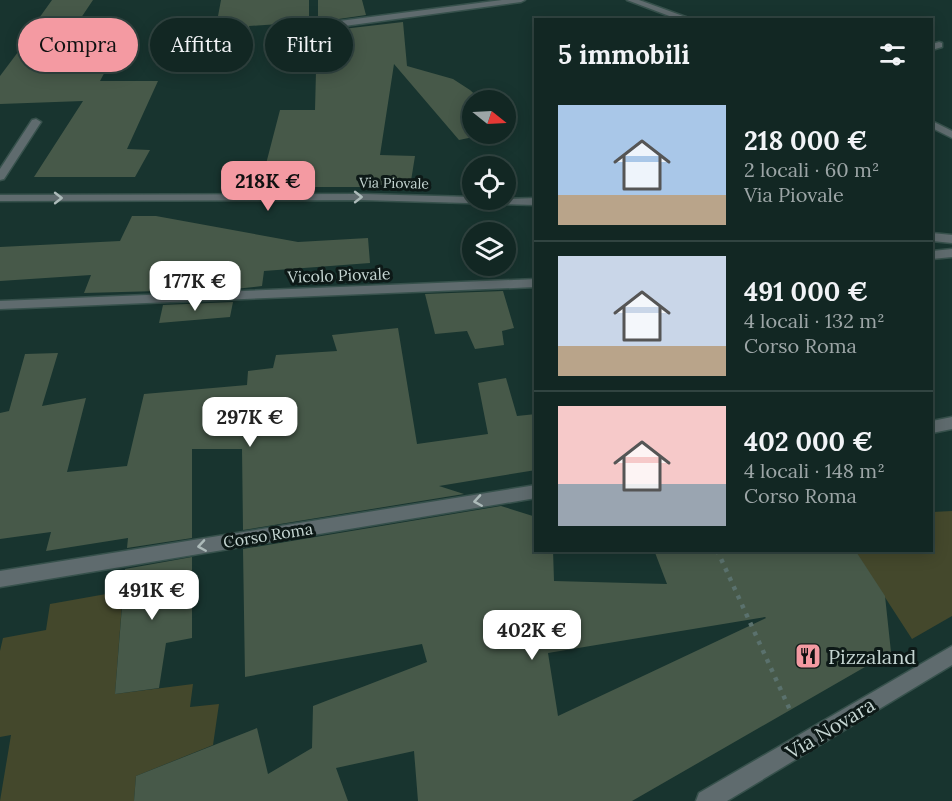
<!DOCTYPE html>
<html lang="it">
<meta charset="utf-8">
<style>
body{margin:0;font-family:Lora,serif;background:#1f3330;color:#f1f3f6;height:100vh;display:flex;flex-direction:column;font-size:22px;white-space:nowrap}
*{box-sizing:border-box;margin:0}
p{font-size:20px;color:#9ca5a6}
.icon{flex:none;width:33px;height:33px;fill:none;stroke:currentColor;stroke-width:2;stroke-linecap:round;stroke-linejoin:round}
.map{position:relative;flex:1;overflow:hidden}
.details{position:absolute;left:534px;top:18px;width:399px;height:534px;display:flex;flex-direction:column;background:#122723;border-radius:0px;box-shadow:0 3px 15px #0003,0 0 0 2px #314441}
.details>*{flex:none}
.guide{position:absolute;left:18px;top:18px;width:426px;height:54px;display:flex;gap:12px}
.needle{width:39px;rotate:108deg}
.tools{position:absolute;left:462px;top:90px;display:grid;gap:12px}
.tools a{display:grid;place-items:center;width:54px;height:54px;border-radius:50%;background:#122723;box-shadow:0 3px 15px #0003,0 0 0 2px #314441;font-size:30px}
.price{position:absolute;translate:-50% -51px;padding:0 14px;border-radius:12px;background:#fff;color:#222;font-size:20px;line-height:39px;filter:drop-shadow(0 2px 3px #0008)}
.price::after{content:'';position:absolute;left:50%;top:36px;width:18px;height:14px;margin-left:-9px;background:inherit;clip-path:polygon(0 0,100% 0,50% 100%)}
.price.on{background:#f49aa2;color:#111}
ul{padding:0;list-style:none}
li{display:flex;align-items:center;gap:18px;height:150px;padding:0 24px}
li+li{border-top:2px solid #314441}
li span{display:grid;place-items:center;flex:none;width:168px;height:120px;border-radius:0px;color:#555}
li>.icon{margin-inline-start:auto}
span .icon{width:72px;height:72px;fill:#fffc;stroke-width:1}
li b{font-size:26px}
h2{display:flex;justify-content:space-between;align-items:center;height:72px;padding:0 24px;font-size:26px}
.chip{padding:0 21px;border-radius:27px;background:#122723;box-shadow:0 3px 15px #0003,0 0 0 2px #314441;font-size:21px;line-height:54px}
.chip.on{background:#f49aa2;color:#111}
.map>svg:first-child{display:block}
.green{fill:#44482c}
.building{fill:#475949;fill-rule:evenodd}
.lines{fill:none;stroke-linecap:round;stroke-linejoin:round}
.minor-casing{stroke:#37514c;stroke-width:3}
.path{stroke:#5a716d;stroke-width:4.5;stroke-dasharray:4 6;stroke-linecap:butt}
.minor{fill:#5f6b6e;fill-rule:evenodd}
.oneway{stroke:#acbab9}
.labels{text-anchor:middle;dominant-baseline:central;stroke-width:6;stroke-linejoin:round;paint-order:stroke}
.far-street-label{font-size:14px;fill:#c5d5d2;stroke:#0d1917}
.street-label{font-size:16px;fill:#c5d5d2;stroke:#0d1917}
.near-poi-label{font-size:20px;fill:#c5d5d2;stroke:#0d1917;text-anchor:start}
.near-street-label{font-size:20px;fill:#c5d5d2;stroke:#0d1917}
</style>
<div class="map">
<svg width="952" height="801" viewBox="0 0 952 801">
<rect width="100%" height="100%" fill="#18342f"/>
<g class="green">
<polygon points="952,511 952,616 912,639 855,551 932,550 932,512"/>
<polygon points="123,591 115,694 193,684 190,707 219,704 213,745 136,776 134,801 0,801 11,735 0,737 0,651 3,638 46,630 50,604"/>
</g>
<g class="building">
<polygon points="52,0 93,0 48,67 108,66 100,81 158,81 127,149 150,150 135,177 34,177 83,101 0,104 0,76 36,28 32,28"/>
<polygon points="221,0 309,0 309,22 249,26 253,41 213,43"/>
<polygon points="318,0 362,0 366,15 318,22"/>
<polygon points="403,22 407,66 453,79 470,90 481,100 472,100 472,134 488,134 459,140 394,64 380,155 415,156 410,187 260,187 280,110 315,110 317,32"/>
<polygon points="132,216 156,216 298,242 368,238 370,263 264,271 262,286 235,289 84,293 91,275 0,281 0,247 120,241"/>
<polygon points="503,291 514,328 502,331 504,345 475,349 467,331 435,334 425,294"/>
<polygon points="233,302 230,317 159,323 163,305"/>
<polygon points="398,328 417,444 488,434 478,383 506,378 517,416 536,414 536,470 439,486 464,494 243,530 242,449 192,449 192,538 127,548 128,538 46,551 51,532 0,539 0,413 9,411 25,354 58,353 42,406 86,398 67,472 127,466 144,394 247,385 248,371 273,368 276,355 337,351 332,335"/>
<path d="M501 506 536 517V550H553L554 581 667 584 654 550H855L885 596 891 652 632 801H418L414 751 336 768 348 801H134L136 776 257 728 268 774 312 748 313 706 427 662 422 644 245 677 243 549ZM765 617 766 618 558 716 548 653Z"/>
<polygon points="192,557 192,638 166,643 159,688 115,694 125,569"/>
</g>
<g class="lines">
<g class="minor-casing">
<g id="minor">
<polygon points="502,0 525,0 521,2 293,33 289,30 293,27"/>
<polygon points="627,0 639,0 694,20 680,20"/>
<polygon points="939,42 942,43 942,47 932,50 932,44"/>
<polygon points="36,119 41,122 4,179 0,180 0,169 32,120"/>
<polygon points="932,121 952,131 952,138 932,128"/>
<polygon points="363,194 472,197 472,200 536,198 536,205 363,200 0,201 0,195"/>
<polygon points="932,233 952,235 952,243 932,241"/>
<polygon points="952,249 952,257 932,259 932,251"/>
<polygon points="536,279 536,287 0,309 0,301"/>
<polygon points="952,417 952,429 932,433 932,421"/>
<polygon points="536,485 536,498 0,587 0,571"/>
<polygon points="952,646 952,665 727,801 696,801 699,793"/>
</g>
</g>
<polyline class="path" points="717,550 790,710"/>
<use href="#minor" class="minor"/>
</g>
<defs><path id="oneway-chevron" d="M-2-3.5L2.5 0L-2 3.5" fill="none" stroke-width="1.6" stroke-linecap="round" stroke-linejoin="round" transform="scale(1.5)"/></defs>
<g class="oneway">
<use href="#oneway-chevron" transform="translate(358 197)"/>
<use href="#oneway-chevron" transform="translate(58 198)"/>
<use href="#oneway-chevron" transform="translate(478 501) rotate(171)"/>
<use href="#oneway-chevron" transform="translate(202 546) rotate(171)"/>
</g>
<defs>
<g id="restaurant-square" transform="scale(1.35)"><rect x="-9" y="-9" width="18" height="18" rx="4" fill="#f49aa2" stroke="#0d1917"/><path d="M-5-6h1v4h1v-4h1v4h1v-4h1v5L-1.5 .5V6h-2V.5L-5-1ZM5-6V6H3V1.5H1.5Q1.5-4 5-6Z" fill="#111"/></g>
</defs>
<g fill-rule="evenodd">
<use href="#restaurant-square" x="808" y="656"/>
</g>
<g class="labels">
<g class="far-street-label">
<text transform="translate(394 183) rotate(1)">Via Piovale</text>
</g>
<g class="street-label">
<text transform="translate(339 275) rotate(-2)">Vicolo Piovale</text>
<text transform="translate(268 535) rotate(-9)">Corso Roma</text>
</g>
<g class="near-poi-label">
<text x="828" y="656">Pizzaland</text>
</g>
<g class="near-street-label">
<text transform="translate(830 728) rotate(-31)">Via Novara</text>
</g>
</g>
</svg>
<div class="tools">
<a><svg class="needle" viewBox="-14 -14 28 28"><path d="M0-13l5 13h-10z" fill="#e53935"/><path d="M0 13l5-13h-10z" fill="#9ca5a6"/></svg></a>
<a><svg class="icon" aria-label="locate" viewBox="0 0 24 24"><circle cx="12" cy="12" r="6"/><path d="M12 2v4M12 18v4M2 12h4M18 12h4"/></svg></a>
<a><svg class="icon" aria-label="layers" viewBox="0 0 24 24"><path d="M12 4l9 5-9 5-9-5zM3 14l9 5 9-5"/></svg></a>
</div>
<b class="price on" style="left:268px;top:212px">218K €</b>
<b class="price" style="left:195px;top:312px">177K €</b>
<b class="price" style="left:250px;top:448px">297K €</b>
<b class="price" style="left:152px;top:621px">491K €</b>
<b class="price" style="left:532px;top:661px">402K €</b>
<div class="guide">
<a class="chip on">Compra</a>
<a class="chip">Affitta</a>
<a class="chip">Filtri</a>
</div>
<section class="details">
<h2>5 immobili<svg class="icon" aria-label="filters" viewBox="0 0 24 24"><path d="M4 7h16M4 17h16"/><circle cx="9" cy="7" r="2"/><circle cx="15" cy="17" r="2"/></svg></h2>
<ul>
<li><span style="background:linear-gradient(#a9c7e8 75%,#b9a48a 0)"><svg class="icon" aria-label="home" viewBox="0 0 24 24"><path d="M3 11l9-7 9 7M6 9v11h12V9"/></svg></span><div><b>218 000 €</b><p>2 locali · 60 m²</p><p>Via Piovale</p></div></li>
<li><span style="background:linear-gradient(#c9d6e8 75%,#b9a48a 0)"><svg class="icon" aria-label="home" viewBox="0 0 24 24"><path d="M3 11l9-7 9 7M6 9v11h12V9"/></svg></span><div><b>491 000 €</b><p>4 locali · 132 m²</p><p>Corso Roma</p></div></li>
<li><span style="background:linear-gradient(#f6c9c9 65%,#9aa5b1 0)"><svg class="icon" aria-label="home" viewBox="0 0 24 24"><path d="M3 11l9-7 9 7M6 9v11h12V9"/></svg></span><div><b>402 000 €</b><p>4 locali · 148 m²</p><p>Corso Roma</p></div></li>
</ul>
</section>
</div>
